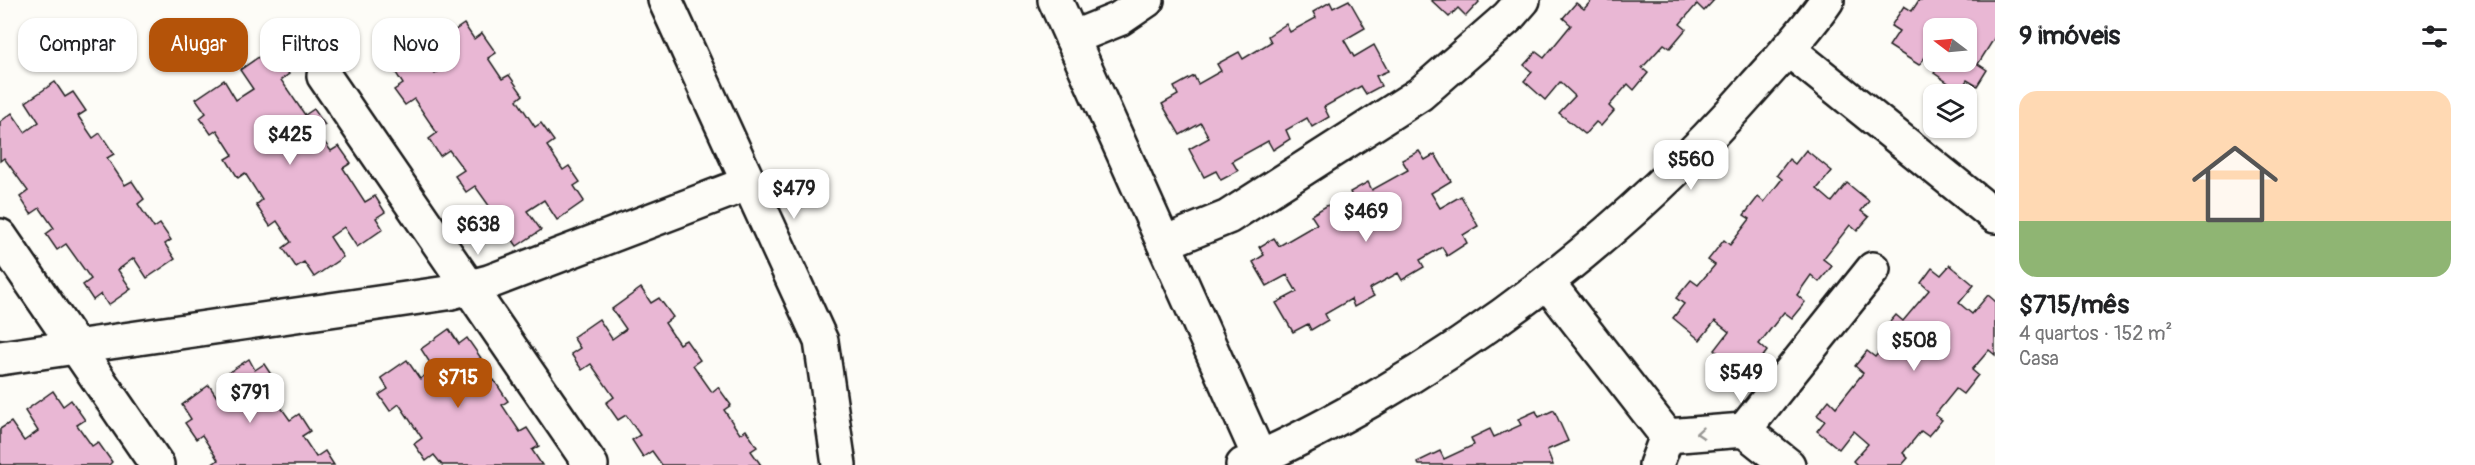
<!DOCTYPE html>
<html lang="pt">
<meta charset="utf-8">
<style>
body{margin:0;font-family:Pangolin,sans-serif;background:#f6f6f6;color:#202124;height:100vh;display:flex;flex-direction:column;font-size:22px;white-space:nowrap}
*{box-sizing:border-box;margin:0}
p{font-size:20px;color:#757577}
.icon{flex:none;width:33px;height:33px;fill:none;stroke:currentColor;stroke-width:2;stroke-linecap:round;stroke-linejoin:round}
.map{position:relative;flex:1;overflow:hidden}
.panel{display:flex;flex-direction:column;background:#fff;width:480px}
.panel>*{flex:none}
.hud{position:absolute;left:18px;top:18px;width:570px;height:54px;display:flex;gap:12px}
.needle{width:39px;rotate:286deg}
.controls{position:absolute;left:1923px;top:18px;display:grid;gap:12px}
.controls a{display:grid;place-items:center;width:54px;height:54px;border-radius:12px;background:#fff;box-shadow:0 2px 4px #0004;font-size:30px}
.price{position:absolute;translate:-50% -51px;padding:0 14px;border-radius:12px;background:#fff;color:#222;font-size:20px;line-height:39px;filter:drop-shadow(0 2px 3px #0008)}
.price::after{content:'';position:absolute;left:50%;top:36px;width:18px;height:14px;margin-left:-9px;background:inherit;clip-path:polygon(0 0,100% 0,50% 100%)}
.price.on{background:#b45309;color:#fff}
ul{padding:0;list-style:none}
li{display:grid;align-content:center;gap:12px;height:318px;padding:0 24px}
li span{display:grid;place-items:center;height:186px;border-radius:18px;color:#555}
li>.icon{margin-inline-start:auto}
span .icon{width:108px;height:108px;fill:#fffc;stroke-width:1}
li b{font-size:26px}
h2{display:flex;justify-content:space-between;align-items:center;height:72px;padding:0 24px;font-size:26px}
.pill{padding:0 21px;border-radius:18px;background:#fff;box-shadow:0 2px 4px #0004;font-size:21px;line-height:54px}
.pill.on{background:#b45309;color:#fff}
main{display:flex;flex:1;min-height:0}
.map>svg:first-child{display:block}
.building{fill:#e9b7d4;stroke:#1c1c1c;stroke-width:1.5}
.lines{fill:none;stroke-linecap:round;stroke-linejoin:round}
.minor-casing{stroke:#1c1c1c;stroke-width:38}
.minor{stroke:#fdfcf7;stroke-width:33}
.oneway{stroke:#989794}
</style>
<main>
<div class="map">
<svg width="1995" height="465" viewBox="0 0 1995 465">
<rect width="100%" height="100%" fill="#fdfcf7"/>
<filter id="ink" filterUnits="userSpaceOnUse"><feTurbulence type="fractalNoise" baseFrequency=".0167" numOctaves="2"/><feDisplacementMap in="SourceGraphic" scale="12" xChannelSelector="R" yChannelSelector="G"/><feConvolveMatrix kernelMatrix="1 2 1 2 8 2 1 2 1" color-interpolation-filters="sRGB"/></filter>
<g filter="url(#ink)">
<g class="building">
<polygon points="1349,0 1365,28 1344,40 1354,57 1374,45 1388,71 1376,76 1381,86 1366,94 1361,86 1324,107 1329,117 1312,127 1307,118 1286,130 1290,139 1273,150 1268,141 1232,161 1238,171 1221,180 1216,171 1204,177 1189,149 1209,138 1201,123 1180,135 1162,104 1178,95 1174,87 1194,76 1198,84 1221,71 1217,64 1239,52 1243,59 1271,42 1268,36 1286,24 1290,32 1316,18 1313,12 1330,2 1333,8"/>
<polygon points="1431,0 1478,0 1479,2 1466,16 1458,8 1449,17"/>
<polygon points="1592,0 1714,0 1704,11 1697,4 1680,24 1686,29 1670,48 1664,44 1642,68 1648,73 1634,90 1628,84 1609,106 1614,111 1601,126 1596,122 1585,134 1559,113 1575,96 1560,82 1545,100 1524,81 1532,72 1524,65 1536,52 1544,58 1571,25 1563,18 1576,3 1584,9"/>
<polygon points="1919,0 1995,0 1995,37 1978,64 1987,70 1977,86 1967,80 1960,91 1934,73 1942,62 1966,62 1966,28 1934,28 1934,46 1919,65 1889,46 1899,31 1891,26 1904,6 1912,11"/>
<polygon points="464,24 474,39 482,33 496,53 488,58 502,79 509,75 523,95 517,100 535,127 541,123 554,141 547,146 563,170 569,166 580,182 574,186 584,201 557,220 544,200 527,211 541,230 517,246 510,236 502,242 492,227 500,221 475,186 466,192 455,176 464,170 449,150 440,156 429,139 437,133 414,99 405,105 394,90 403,84 396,73 422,55 435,74 449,64 435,44"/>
<polygon points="263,54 271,65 279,59 289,74 281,80 305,115 314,109 325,125 316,131 331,151 339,146 351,163 343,168 365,202 375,196 385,212 376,218 383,229 357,247 344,227 330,237 343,257 314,277 304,262 296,267 283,248 291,242 277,221 270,226 256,205 262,200 245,173 238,178 226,159 233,155 217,130 211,134 200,118 206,113 196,99 224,80 236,100 253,89 240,70"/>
<polygon points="55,82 65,97 73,92 86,111 78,116 93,138 100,133 114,154 107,158 125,185 132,181 144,199 138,204 154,228 160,224 171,240 165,244 175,259 147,278 134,258 118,270 131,289 108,305 101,294 93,300 83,285 91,279 66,244 57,250 46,234 54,228 40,208 31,214 20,197 28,191 4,158 0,161 0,122 12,113 25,132 39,122 26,102"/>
<polygon points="1806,150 1832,171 1817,189 1832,202 1847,183 1869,201 1861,211 1869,217 1857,231 1850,225 1823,259 1832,266 1819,282 1811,275 1797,295 1805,302 1792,318 1784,312 1759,344 1767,351 1756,366 1747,359 1739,369 1715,350 1729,332 1715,321 1700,340 1673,318 1684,304 1676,298 1691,280 1698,285 1715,265 1708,260 1724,240 1730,245 1750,219 1744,215 1758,197 1764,202 1782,179 1777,175 1789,159 1795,164"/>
<polygon points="1419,151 1425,160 1435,154 1451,181 1431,193 1440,208 1461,196 1478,226 1463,235 1467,243 1447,256 1442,247 1420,260 1424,267 1402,280 1398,273 1369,289 1374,296 1354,307 1351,299 1325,314 1328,320 1311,330 1308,324 1293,332 1276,303 1297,292 1287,275 1267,286 1253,262 1264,255 1259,247 1274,238 1279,246 1317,224 1311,215 1328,205 1334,214 1354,201 1350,192 1368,182 1372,190 1408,170 1402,160"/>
<polygon points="1950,265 1974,285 1959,303 1972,314 1988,295 1995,301 1995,355 1989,350 1972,370 1978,375 1963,394 1956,389 1935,415 1942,420 1928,436 1921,431 1903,453 1908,458 1902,465 1857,465 1853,461 1868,444 1853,431 1839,449 1817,431 1825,421 1817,415 1829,400 1836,407 1863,373 1855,366 1867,351 1875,357 1891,338 1882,331 1896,315 1903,321 1929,290 1921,283 1932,268 1941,275"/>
<polygon points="641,288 651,303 659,298 673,317 665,323 679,344 686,340 700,360 693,365 712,392 718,387 731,405 724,410 740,434 746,430 757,447 751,451 761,465 662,465 652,451 643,457 632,440 640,435 626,415 618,420 606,403 614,397 591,364 582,370 571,354 580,348 573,337 599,319 612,339 626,329 612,309"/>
<polygon points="449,329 459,344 467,338 481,358 473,363 488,384 494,380 508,401 502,405 520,432 527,428 539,446 532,450 542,465 442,465 434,455 426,461 414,444 422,438 399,404 390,411 379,395 388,389 381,378 407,360 420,379 434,369 421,349"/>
<polygon points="249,359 255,370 264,364 274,379 265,385 290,420 299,414 310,431 302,436 316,457 325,451 334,465 211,465 218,460 202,435 196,439 185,423 191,419 182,405 209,385 222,405 238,394 225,375"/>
<polygon points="53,391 63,406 71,400 85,420 77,425 92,446 98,442 112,462 109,465 0,465 0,429 11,422 24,441 38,431 25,411"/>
<polygon points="1554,410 1568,441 1547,450 1553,465 1419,465 1417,462 1440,451 1444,459 1474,445 1471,438 1490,429 1494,437 1521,425 1518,419 1536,411 1539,417"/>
</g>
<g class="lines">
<g class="minor-casing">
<g id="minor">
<polyline points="665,0 821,341 839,465"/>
<polyline points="1055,0 1263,465"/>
<polyline points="1072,38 1119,19 1147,0"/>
<polyline points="1788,49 1995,216"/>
<polyline points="324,76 591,465"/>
<polyline points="0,236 157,465"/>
<polyline points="1164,243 1228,217 1420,94 1508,17 1523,0"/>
<polyline points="1547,282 1667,436"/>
<polyline points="0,358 447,293 489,282 749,183"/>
<polyline points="1744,430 1873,269"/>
<polyline points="1667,436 1744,430 1788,465"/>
<path d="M1243 465C1288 446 1331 423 1373 399 1516 316 1645 211 1754 87 1779 59 1806 31 1827 0"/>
<polyline points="1656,465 1667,436"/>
</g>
</g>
<use href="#minor" class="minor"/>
</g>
<defs><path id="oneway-chevron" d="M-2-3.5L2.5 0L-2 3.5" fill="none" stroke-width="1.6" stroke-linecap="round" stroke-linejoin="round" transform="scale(1.5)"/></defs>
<use class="oneway" href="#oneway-chevron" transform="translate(1700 433) rotate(175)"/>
</g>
</svg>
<div class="controls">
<a><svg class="needle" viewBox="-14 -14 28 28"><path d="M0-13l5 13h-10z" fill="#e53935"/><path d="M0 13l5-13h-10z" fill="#757577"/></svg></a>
<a><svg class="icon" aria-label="layers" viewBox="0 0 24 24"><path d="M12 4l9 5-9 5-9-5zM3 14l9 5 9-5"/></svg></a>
</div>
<b class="price" style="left:290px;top:166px">$425</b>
<b class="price" style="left:1691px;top:191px">$560</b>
<b class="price" style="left:794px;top:220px">$479</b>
<b class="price" style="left:1366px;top:243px">$469</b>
<b class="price" style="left:478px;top:256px">$638</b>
<b class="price" style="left:1914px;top:372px">$508</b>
<b class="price" style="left:1741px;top:404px">$549</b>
<b class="price on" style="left:458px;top:409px">$715</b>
<b class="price" style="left:250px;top:424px">$791</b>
<div class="hud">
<a class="pill">Comprar</a>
<a class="pill on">Alugar</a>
<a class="pill">Filtros</a>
<a class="pill">Novo</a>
</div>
</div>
<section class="panel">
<h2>9 imóveis<svg class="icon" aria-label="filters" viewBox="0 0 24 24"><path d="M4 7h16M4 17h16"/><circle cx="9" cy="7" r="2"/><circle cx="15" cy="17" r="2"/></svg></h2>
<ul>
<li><span style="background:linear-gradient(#ffd9b3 70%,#8fb573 0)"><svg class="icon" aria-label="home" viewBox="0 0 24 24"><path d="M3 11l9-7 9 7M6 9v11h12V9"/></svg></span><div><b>$715/mês</b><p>4 quartos · 152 m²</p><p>Casa</p></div></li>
</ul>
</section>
</main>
